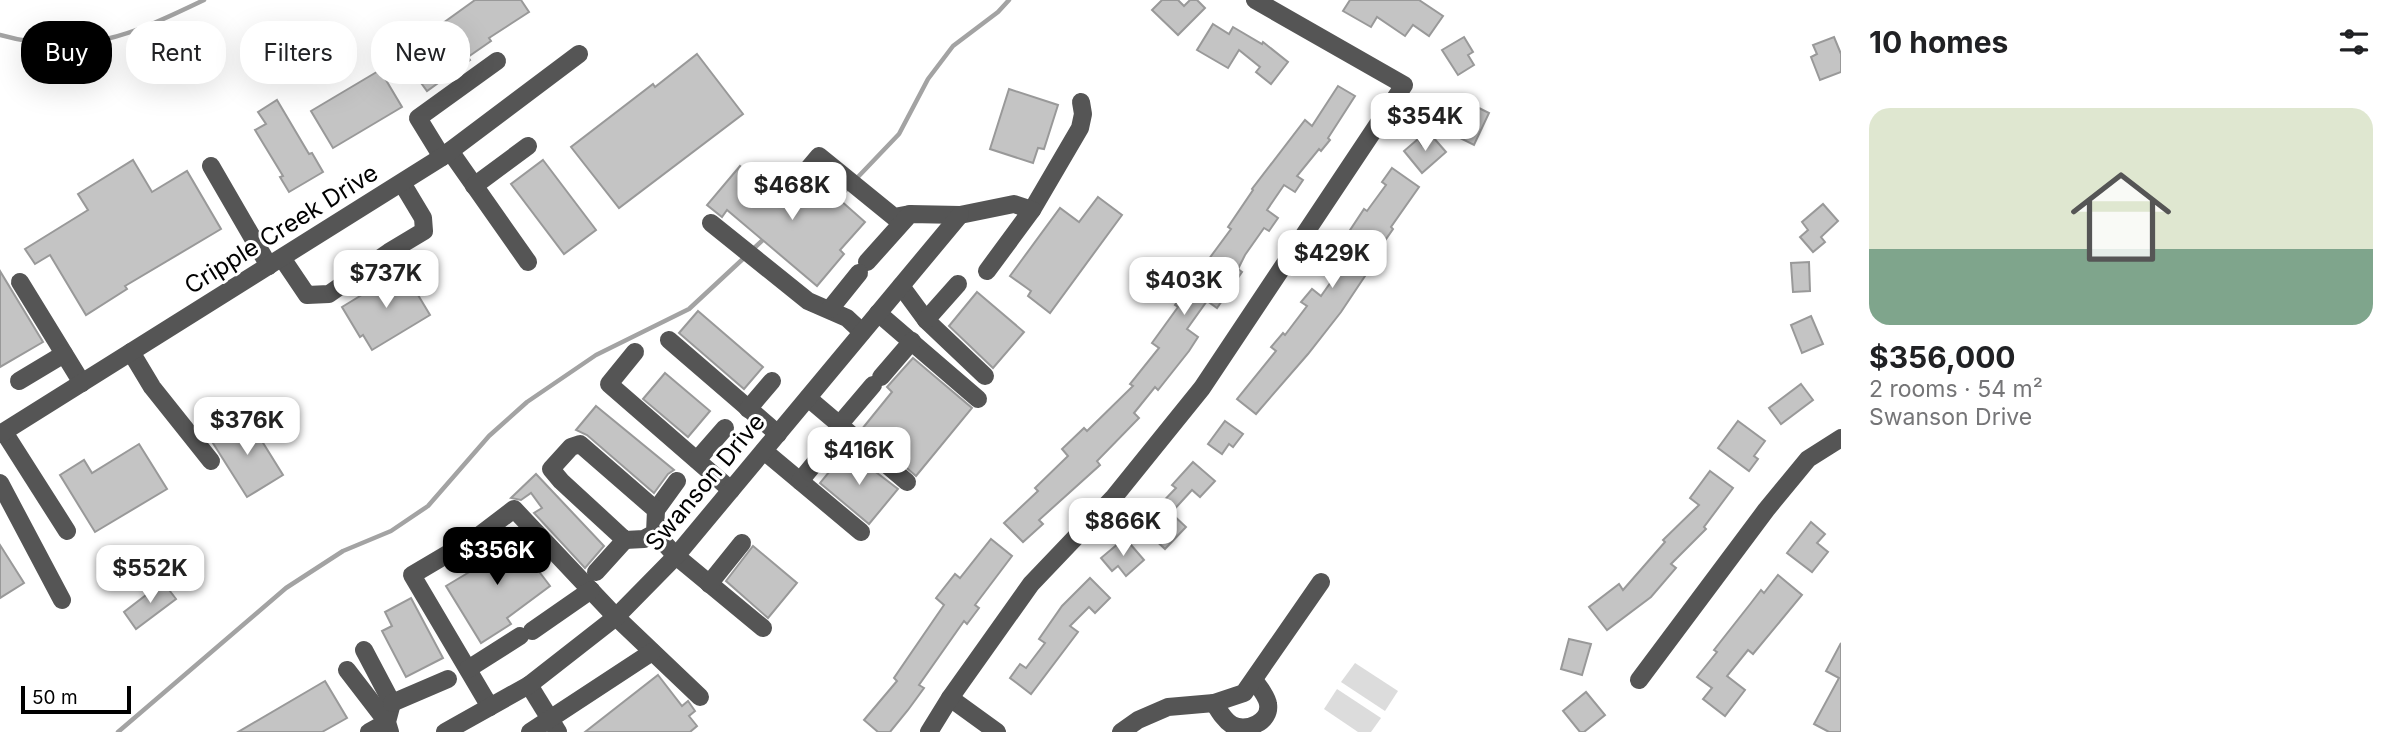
<!DOCTYPE html>
<meta charset="utf-8">
<style>
body{margin:0;font-family:Inter,sans-serif;background:#f6f6f6;color:#202124;height:100vh;display:flex;flex-direction:column;font-size:26px;white-space:nowrap}
*{box-sizing:border-box;margin:0}
p{font-size:23px;color:#757577}
.icon{flex:none;width:38px;height:38px;fill:none;stroke:currentColor;stroke-width:2;stroke-linecap:round;stroke-linejoin:round}
.map{position:relative;flex:1;overflow:hidden}
.drawer{display:flex;flex-direction:column;background:#fff;width:560px}
.drawer>*{flex:none}
.top-card{position:absolute;left:21px;top:21px;width:665px;height:63px;display:flex;gap:14px}
.scale{position:absolute;left:21px;bottom:18px;width:110px;box-sizing:border-box;padding-left:7px;border:4px solid #000;border-top:0;font-size:19px;line-height:24px;white-space:nowrap;color:#000;-webkit-text-stroke:5px #fff;paint-order:stroke}
.price{position:absolute;translate:-50% -60px;padding:0 16px;border-radius:14px;background:#fff;color:#222;font-size:23px;line-height:46px;filter:drop-shadow(0 2px 4px #0008)}
.price::after{content:'';position:absolute;left:50%;top:42px;width:21px;height:16px;margin-left:-10px;background:inherit;clip-path:polygon(0 0,100% 0,50% 100%)}
.price.active{background:#000;color:#fff}
ul{padding:0;list-style:none}
li{display:grid;align-content:center;gap:14px;height:371px;padding:0 28px}
li+li{border-top:2px solid #e0e0e0}
li span{display:grid;place-items:center;height:217px;border-radius:21px;color:#555}
li>.icon{margin-inline-start:auto}
span .icon{width:126px;height:126px;fill:#fffc;stroke-width:1}
li b{font-size:30px}
h2{display:flex;justify-content:space-between;align-items:center;height:84px;padding:0 28px;font-size:30px}
.pill{padding:0 24px;border-radius:28px;background:#fff;box-shadow:0 7px 28px #0002;font-size:24px;line-height:63px}
.pill.active{background:#000;color:#fff}
main{display:flex;flex:1;min-height:0}
.map>svg:first-child{display:block}
.green{fill:#dcdcdc}
.lines{fill:none;stroke-linecap:round;stroke-linejoin:round}
.stream{stroke:#a3a3a3;stroke-width:4.5}
.building{fill:#c4c4c4;stroke:#999;stroke-width:2}
.minor{stroke:#555;stroke-width:18}
.labels{text-anchor:middle;dominant-baseline:central;stroke-width:6;stroke-linejoin:round;paint-order:stroke}
.street-label{font-size:24px;fill:#000;stroke:#fff}
</style>
<main>
<div class="map">
<svg width="1841" height="732" viewBox="0 0 1841 732">
<rect width="100%" height="100%" fill="#fff"/>
<g class="green">
<polygon points="1355,663 1398,691 1385,711 1341,682"/>
<polygon points="1337,689 1381,718 1371,732 1358,732 1324,709"/>
</g>
<g class="lines">
<g class="stream">
<path d="M0 35C82 58 131 35 204 0"/>
<polyline points="856,179 899,134 928,79 953,46 998,12 1009,0"/>
<polyline points="831,197 844,192 850,185"/>
<polyline points="751,251 765,238"/>
<polyline points="118,732 286,588 343,551 391,531 428,506 489,436 527,402 596,355 689,309 745,257"/>
</g>
</g>
<g class="building">
<polygon points="475,0 521,0 529,12 489,38 491,41 468,57 470,60 427,91 400,54"/>
<polygon points="1162,0 1178,0 1184,6 1190,0 1197,0 1205,8 1178,35 1152,10"/>
<polygon points="1350,0 1419,0 1443,16 1429,36 1413,25 1405,36 1377,17 1371,27 1343,11"/>
<polygon points="1213,24 1229,34 1233,27 1262,44 1263,42 1288,62 1271,84 1256,72 1260,67 1239,50 1228,68 1197,50"/>
<polygon points="1464,37 1473,52 1468,55 1474,65 1458,75 1442,50"/>
<polygon points="1834,37 1841,54 1841,72 1820,80 1811,57 1817,54 1813,45"/>
<polygon points="697,54 743,114 619,208 571,147 653,84 655,87"/>
<polygon points="380,70 402,107 333,148 311,111"/>
<polygon points="1338,86 1355,96 1328,138 1330,140 1321,151 1319,149 1297,176 1303,180 1295,192 1284,185 1267,210 1278,218 1269,231 1264,228 1245,255 1238,269 1242,272 1217,308 1207,301 1187,329 1198,337 1189,351 1158,390 1155,387 1134,413 1139,418 1097,461 1100,465 1039,520 1043,524 1023,542 1004,523 1038,491 1035,488 1068,456 1062,449 1084,428 1087,431 1133,386 1130,384 1159,348 1152,343 1178,307 1175,305 1231,229 1228,227 1253,190 1252,189 1305,120 1312,126"/>
<polygon points="1009,89 1058,105 1044,149 1038,148 1033,163 990,149"/>
<polygon points="1457,97 1489,113 1474,145 1446,131 1454,115 1449,112"/>
<polygon points="277,100 309,154 312,153 323,172 289,192 280,177 283,176 255,130 266,124 258,112"/>
<polygon points="1432,136 1446,152 1422,173 1404,151 1418,139 1422,145"/>
<polygon points="133,160 152,192 187,171 221,229 125,286 127,289 86,315 50,255 35,264 25,249 88,210 78,194"/>
<polygon points="543,160 596,230 564,254 511,184"/>
<polygon points="740,166 788,206 815,178 865,222 840,250 844,254 817,286 727,210 722,217 707,205"/>
<polygon points="1392,168 1419,187 1391,227 1393,229 1366,268 1369,270 1341,312 1308,354 1256,414 1237,399 1276,351 1271,347 1283,333 1285,335 1307,306 1301,302 1312,289 1321,296 1340,269 1329,262 1364,209 1367,211 1386,185 1382,182"/>
<polygon points="1098,197 1122,215 1050,313 1028,296 1031,291 1010,276 1060,208 1079,222"/>
<polygon points="1823,204 1838,221 1821,237 1825,242 1813,252 1800,237 1808,230 1802,222"/>
<polygon points="1809,262 1810,291 1793,292 1791,263"/>
<polygon points="403,270 430,315 372,350 363,335 360,337 342,307"/>
<polygon points="0,271 43,342 0,367"/>
<polygon points="977,292 1024,332 993,368 949,326"/>
<polygon points="698,311 763,367 744,389 679,333"/>
<polygon points="1811,316 1823,344 1802,353 1791,325"/>
<polygon points="913,358 972,408 916,476 862,429 892,392 887,387"/>
<polygon points="665,373 710,411 688,437 643,399"/>
<polygon points="1801,384 1813,400 1781,424 1769,408"/>
<polygon points="596,406 674,470 668,474 654,493 587,435 576,430"/>
<polygon points="247,417 283,475 247,497 211,440"/>
<polygon points="1225,421 1243,434 1233,447 1229,444 1222,454 1208,444"/>
<polygon points="1738,421 1765,441 1754,456 1758,459 1749,471 1718,448"/>
<polygon points="139,444 167,489 95,532 60,475 84,460 92,473"/>
<polygon points="847,450 898,489 869,524 820,483"/>
<polygon points="1193,462 1215,481 1200,497 1192,490 1171,513 1186,527 1165,549 1137,523 1149,510 1152,513 1176,488 1172,485"/>
<polygon points="1710,471 1733,488 1704,527 1706,529 1671,564 1676,568 1651,597 1607,630 1589,607 1619,584 1623,590 1665,542 1663,540 1699,505 1690,498"/>
<polygon points="536,474 604,546 585,568 534,513 542,508 531,493 521,500 511,498"/>
<polygon points="1811,522 1825,534 1817,543 1828,552 1812,572 1787,553"/>
<polygon points="509,532 550,586 507,618 511,624 481,643 446,586 481,565 475,557"/>
<polygon points="1125,538 1144,560 1126,576 1118,566 1112,571 1101,558"/>
<polygon points="991,539 1012,556 975,605 979,608 967,624 964,621 919,685 924,688 908,710 890,732 878,732 864,720 897,681 894,678 944,605 936,598 955,574 960,578"/>
<polygon points="0,545 24,583 0,598"/>
<polygon points="753,546 797,583 768,618 726,581"/>
<polygon points="1778,575 1802,595 1753,654 1748,650 1727,676 1745,690 1725,716 1703,699 1712,688 1697,677 1717,652 1714,650 1751,603 1761,590 1764,593"/>
<polygon points="1090,578 1110,598 1095,613 1089,607 1070,626 1078,632 1031,694 1010,678 1020,664 1026,668 1045,643 1039,639 1062,606"/>
<polygon points="163,582 176,599 136,629 124,612"/>
<polygon points="411,598 443,658 406,677 382,631 392,626 385,612"/>
<polygon points="1569,639 1591,644 1582,675 1561,669"/>
<polygon points="1841,643 1841,732 1829,732 1814,724 1839,678 1826,671"/>
<polygon points="658,675 682,706 688,701 695,711 689,716 697,726 690,732 585,732"/>
<polygon points="325,681 347,718 322,732 238,732"/>
<polygon points="1586,692 1605,715 1584,732 1580,732 1563,711"/>
</g>
<g class="lines">
<g class="minor">
<polyline points="450,151 528,262"/>
<polyline points="442,157 418,118 497,61"/>
<polyline points="211,166 269,266"/>
<polyline points="474,186 528,146"/>
<polyline points="792,188 819,156 894,217 910,214"/>
<polyline points="1032,210 1080,128 1083,114 1081,102"/>
<polyline points="711,223 808,301 847,318 862,332"/>
<polyline points="282,258 307,295 329,294 389,252 424,231 423,218 402,183"/>
<polyline points="867,262 910,214 960,215 1014,204 1032,210 987,271"/>
<polyline points="20,282 82,383"/>
<polyline points="901,286 926,320 985,376"/>
<polyline points="830,309 859,273"/>
<polyline points="878,313 978,399"/>
<polyline points="926,320 958,284"/>
<polyline points="669,340 778,434"/>
<polyline points="131,352 152,387 211,461"/>
<polyline points="635,352 609,384 731,490"/>
<polyline points="881,377 912,341"/>
<polyline points="19,381 64,354"/>
<polyline points="808,398 907,482"/>
<polyline points="748,409 772,381"/>
<polyline points="839,425 873,385"/>
<polyline points="4,432 67,531"/>
<polyline points="0,434 442,157 579,54"/>
<polyline points="764,451 861,532"/>
<polyline points="697,460 725,428"/>
<polyline points="800,481 833,441"/>
<polyline points="0,483 62,600"/>
<polyline points="656,510 677,481"/>
<polyline points="655,533 656,510 580,444 571,447 551,469 561,481 625,540 644,539 655,533 676,556 763,628"/>
<polyline points="476,538 514,509 616,617 700,697"/>
<polyline points="456,549 412,575 490,707"/>
<polyline points="596,572 625,540"/>
<polyline points="709,584 742,543"/>
<polyline points="532,631 591,590"/>
<polyline points="364,650 392,703 387,722 390,732"/>
<polyline points="468,669 520,636"/>
<polyline points="347,670 387,722 369,732"/>
<polyline points="1639,680 1766,510 1808,459 1841,438"/>
<polyline points="529,685 558,732"/>
<polyline points="950,698 997,732"/>
<polyline points="392,703 448,679"/>
<path d="M1214 703C1219 711 1224 720 1232 725 1247 732 1271 722 1268 704 1267 696 1259 687 1254 680"/>
<polyline points="445,732 529,685 616,617 676,556 960,215"/>
<polyline points="530,732 652,652"/>
<polyline points="929,732 950,698 1031,584 1114,497 1202,388 1404,85 1255,0"/>
<polyline points="1121,732 1138,720 1168,707 1214,703 1244,693 1321,582"/>
</g>
</g>
<g class="labels">
<g class="street-label">
<text transform="translate(281 229) rotate(-32)">Cripple Creek Drive</text>
<text transform="translate(705 482) rotate(-50)">Swanson Drive</text>
</g>
</g>
</svg>
<div class="scale">50 m</div>
<b class="price" style="left:1425px;top:153px">$354K</b>
<b class="price" style="left:792px;top:222px">$468K</b>
<b class="price" style="left:1332px;top:290px">$429K</b>
<b class="price" style="left:386px;top:310px">$737K</b>
<b class="price" style="left:1184px;top:317px">$403K</b>
<b class="price" style="left:247px;top:457px">$376K</b>
<b class="price" style="left:859px;top:487px">$416K</b>
<b class="price" style="left:1123px;top:558px">$866K</b>
<b class="price active" style="left:497px;top:587px">$356K</b>
<b class="price" style="left:150px;top:605px">$552K</b>
<div class="top-card">
<a class="pill active">Buy</a>
<a class="pill">Rent</a>
<a class="pill">Filters</a>
<a class="pill">New</a>
</div>
</div>
<section class="drawer">
<h2>10 homes<svg class="icon" aria-label="filters" viewBox="0 0 24 24"><path d="M4 7h16M4 17h16"/><circle cx="9" cy="7" r="2"/><circle cx="15" cy="17" r="2"/></svg></h2>
<ul>
<li><span style="background:linear-gradient(#dfe7d0 65%,#7fa58c 0)"><svg class="icon" aria-label="home" viewBox="0 0 24 24"><path d="M3 11l9-7 9 7M6 9v11h12V9"/></svg></span><div><b>$356,000</b><p>2 rooms · 54 m²</p><p>Swanson Drive</p></div></li>
</ul>
</section>
</main>
